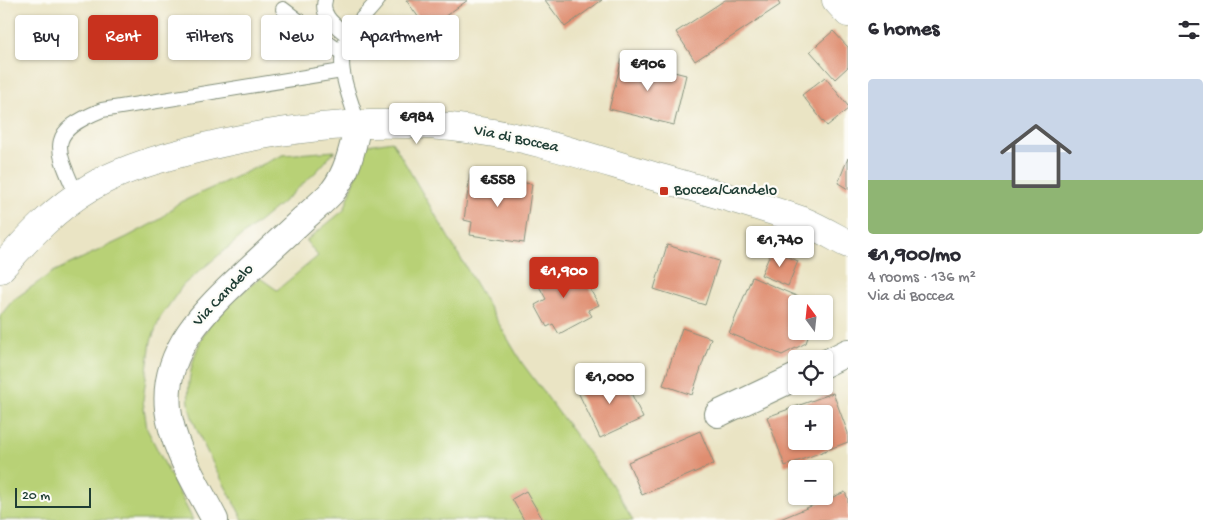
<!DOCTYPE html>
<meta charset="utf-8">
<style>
body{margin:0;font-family:"Gochi Hand",sans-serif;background:#f7f7f7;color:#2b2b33;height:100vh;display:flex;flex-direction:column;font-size:19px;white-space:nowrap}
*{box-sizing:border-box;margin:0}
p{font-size:16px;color:#7c7c81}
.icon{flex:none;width:28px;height:28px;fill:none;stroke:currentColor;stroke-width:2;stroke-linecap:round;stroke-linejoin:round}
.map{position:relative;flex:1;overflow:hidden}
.sheet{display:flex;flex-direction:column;background:#fff;width:375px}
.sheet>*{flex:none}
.guide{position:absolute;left:15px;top:15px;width:475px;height:45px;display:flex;gap:10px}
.needle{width:32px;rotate:345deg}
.fabs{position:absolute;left:788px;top:295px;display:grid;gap:10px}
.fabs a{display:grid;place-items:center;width:45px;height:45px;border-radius:5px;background:#fff;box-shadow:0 1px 4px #0004;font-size:25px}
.scale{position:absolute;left:15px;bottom:12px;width:76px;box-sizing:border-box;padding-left:5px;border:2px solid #1f3d34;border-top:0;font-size:14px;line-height:18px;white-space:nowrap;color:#1f3d34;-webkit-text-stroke:4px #fdfcf7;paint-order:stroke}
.price{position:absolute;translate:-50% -42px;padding:0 11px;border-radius:5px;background:#fff;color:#222;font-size:16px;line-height:32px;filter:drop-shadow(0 1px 2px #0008)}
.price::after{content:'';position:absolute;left:50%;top:30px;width:15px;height:11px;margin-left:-8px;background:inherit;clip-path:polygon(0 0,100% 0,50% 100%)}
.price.active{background:#c8321e;color:#fff}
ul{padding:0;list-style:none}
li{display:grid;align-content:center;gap:10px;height:265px;padding:0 20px}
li+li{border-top:1px solid #e1e1e2}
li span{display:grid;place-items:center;height:155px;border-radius:5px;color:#555}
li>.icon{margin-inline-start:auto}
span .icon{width:90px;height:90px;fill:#fffc;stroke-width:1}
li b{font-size:21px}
h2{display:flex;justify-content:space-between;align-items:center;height:60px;padding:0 20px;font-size:21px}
.pill{padding:0 18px;border-radius:5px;background:#fff;box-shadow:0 1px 4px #0004;font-size:18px;line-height:45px}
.pill.active{background:#c8321e;color:#fff}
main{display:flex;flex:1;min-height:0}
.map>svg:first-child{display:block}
.green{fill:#b8d176;stroke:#6c8755}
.building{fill:#df8d6f;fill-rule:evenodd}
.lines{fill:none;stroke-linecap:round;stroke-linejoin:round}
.lane-casing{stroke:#84907c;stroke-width:16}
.street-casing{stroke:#84907c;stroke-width:28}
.secondary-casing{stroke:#84907c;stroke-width:29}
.lane{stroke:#fff;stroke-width:14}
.street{stroke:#fff;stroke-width:26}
.secondary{stroke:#fff;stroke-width:28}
.poi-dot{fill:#c8321e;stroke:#fdfcf7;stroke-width:2}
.labels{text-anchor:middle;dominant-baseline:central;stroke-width:4.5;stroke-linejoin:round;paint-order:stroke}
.street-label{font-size:16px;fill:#1f3d34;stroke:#fdfcf7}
.poi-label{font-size:16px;fill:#1f3d34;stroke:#fdfcf7;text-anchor:start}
</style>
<main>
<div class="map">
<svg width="848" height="520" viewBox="0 0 848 520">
<rect width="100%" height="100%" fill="#fdfcf7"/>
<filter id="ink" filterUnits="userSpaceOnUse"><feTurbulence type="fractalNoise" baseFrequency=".02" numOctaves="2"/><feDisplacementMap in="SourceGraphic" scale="10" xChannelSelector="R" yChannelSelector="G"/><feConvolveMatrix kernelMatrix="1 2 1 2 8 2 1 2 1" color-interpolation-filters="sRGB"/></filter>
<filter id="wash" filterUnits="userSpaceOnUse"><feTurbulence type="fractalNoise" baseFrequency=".0096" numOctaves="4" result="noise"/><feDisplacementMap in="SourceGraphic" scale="20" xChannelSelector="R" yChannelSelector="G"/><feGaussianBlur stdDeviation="1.12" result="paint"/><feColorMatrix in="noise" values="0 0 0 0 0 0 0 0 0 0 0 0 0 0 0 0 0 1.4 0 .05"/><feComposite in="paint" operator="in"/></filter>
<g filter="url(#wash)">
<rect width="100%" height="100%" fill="#eae4c4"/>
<g class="green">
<path d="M392 141 522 363 611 483 633 520H243C226 486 205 453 192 417 181 386 197 335 219 313 232 300 246 289 260 278L277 290 318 256 306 241 344 210 356 177 355 147Z"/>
<polygon points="335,151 317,171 284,201 183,285 160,318 151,341 143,400 147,429 193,520 0,520 0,316 13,300 53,272 127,237 159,220 177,204 283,155"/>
</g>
<g id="blocks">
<g class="building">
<polygon points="406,0 468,0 427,29"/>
<polygon points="545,0 602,0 565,27"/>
<polygon points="725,0 777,0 780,5 695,61 676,32"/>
<polygon points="833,31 848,47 848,67 835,79 810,51"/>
<polygon points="622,59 686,75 674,125 609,109"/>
<polygon points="825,77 848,106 848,109 827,126 802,95"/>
<polygon points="848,158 848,189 838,183"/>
<polygon points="470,175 532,184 524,243 470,235 472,222 464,220"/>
<polygon points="667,245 719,261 705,305 654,289"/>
<polygon points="772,250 798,261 788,286 761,275"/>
<polygon points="560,263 571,283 583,277 599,305 588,310 592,316 559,334 553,324 547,327 535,305 546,299 534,277"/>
<polygon points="752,277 815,304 796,304 796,331 810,331 806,343 782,355 729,333"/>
<polygon points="682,328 711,338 692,395 663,385"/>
<polygon points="621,372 643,418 600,438 578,392"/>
<path d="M833 393 848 433V442L785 466 767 417ZM796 414H824V441H796Z"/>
<polygon points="700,431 714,464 642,495 628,462"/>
<polygon points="526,491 543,520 524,520 512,499"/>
<polygon points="845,492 848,499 848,520 778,520"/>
</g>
</g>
</g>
<g filter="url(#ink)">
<use href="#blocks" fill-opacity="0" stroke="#84907c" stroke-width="1"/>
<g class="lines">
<g class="lane-casing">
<g id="lane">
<path d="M325 0C320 17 337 26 348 36"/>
<polyline points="283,9 343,54"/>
<path d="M358 124C350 96 333 64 348 37 355 24 369 12 378 0"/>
<path d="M77 196C56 148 45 133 102 110L342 71"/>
</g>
</g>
<g class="street-casing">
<g id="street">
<polyline points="824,364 848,352"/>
<polyline points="718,414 796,377"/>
<path d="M215 520C198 487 172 447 168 409 162 351 205 310 245 273 264 255 284 237 303 219 313 210 324 201 333 191 348 172 353 146 358 124"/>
</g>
</g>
<g class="secondary-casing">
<g id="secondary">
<polyline points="836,0 848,13"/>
<path d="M0 269C28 238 55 208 91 187 120 170 153 160 185 152 279 127 377 116 474 130 534 138 592 158 650 175 701 190 753 203 803 221 818 227 833 236 848 244"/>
</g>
</g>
<use href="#lane" class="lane"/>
<use href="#street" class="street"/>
<use href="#secondary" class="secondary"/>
</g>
</g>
<rect class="poi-dot" x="659" y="186" width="10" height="10" rx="2.5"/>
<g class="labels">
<g class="street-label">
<text transform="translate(516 140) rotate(12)">Via di Boccea</text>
<text transform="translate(224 296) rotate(-46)">Via Candelo</text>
</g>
<g class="poi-label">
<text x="674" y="191">Boccea/Candelo</text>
</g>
</g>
</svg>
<div class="fabs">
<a><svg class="needle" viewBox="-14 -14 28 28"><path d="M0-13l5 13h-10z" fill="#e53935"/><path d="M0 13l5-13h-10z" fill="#7c7c81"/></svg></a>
<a><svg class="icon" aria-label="locate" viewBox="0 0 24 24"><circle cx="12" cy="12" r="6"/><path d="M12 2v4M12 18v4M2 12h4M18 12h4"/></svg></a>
<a>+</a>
<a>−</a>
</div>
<div class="scale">20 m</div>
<b class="price" style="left:648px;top:92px">€906</b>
<b class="price" style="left:417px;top:145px">€984</b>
<b class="price" style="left:498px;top:208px">€558</b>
<b class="price" style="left:780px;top:268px">€1,740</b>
<b class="price active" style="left:564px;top:299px">€1,900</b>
<b class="price" style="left:610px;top:405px">€1,000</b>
<div class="guide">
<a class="pill">Buy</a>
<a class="pill active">Rent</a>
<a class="pill">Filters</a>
<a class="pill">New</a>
<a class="pill">Apartment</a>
</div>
</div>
<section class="sheet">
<h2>6 homes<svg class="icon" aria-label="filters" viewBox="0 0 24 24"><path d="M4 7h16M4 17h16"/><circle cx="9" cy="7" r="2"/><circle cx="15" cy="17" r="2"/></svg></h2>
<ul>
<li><span style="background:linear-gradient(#c9d6e8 65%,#8fb573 0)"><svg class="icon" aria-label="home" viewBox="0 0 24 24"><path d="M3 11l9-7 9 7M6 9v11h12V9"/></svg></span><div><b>€1,900/mo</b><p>4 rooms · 136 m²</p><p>Via di Boccea</p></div></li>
</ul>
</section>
</main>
